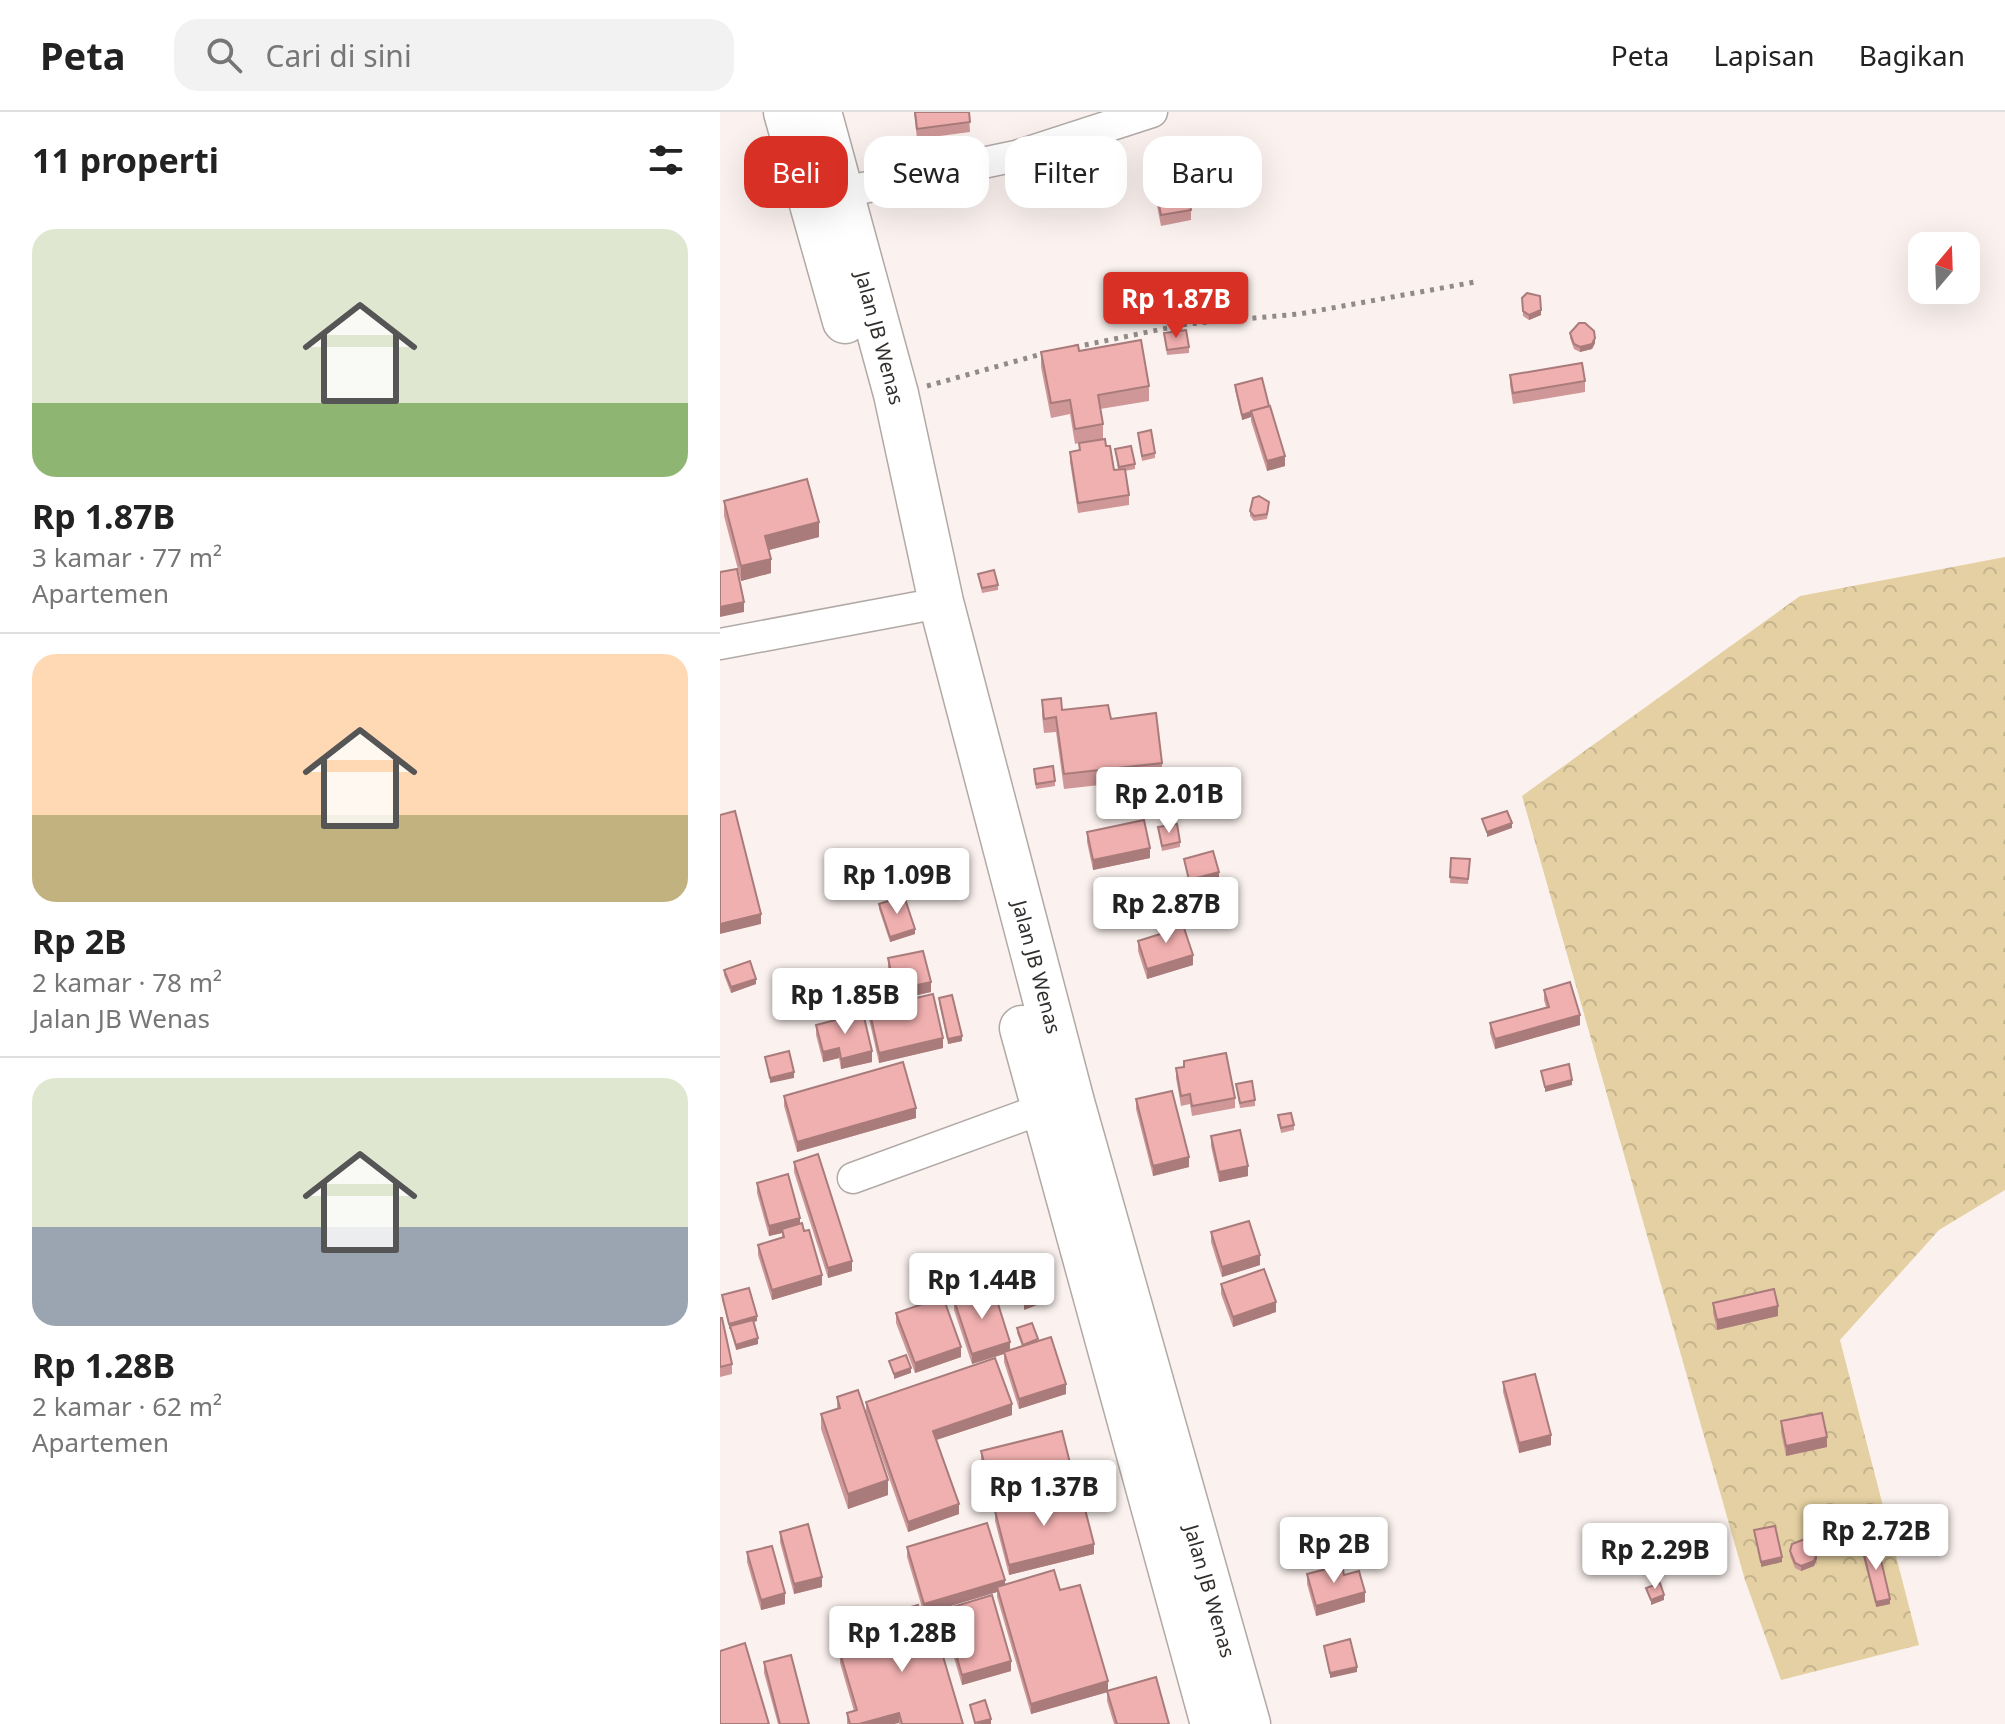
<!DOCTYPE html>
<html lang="id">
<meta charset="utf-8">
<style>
body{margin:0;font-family:"Noto Sans",sans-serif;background:#f2f2f2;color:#222;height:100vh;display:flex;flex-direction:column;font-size:30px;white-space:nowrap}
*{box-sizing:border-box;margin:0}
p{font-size:26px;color:#767676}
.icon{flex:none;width:44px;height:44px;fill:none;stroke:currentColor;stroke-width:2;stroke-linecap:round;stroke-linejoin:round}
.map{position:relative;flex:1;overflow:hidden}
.details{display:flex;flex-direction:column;background:#fff;width:720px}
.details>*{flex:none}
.guide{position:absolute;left:24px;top:24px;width:760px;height:72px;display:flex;gap:16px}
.needle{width:52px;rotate:19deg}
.tools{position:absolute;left:1188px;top:120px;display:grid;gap:16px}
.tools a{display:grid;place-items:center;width:72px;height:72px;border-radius:16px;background:#fff;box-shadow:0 8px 32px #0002;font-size:40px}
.price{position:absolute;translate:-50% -68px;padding:0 18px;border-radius:8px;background:#fff;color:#222;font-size:26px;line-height:52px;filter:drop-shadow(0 2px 4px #0008)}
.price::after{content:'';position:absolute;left:50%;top:48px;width:24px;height:18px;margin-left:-12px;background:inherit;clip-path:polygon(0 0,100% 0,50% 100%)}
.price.selected{background:#d93025;color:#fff}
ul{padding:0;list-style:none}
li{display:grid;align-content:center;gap:16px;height:424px;padding:0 32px}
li+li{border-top:2px solid #e0e0e0}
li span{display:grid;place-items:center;height:248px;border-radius:24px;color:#555}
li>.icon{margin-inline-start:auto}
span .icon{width:144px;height:144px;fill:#fffc;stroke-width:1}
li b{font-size:34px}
h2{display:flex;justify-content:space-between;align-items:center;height:96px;padding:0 32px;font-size:34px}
.chip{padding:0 28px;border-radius:24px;background:#fff;box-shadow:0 8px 32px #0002;font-size:28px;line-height:72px}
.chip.selected{background:#d93025;color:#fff}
header{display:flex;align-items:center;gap:48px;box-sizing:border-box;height:112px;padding:0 40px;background:#fff;border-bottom:2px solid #e0e0e0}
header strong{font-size:38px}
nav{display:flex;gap:44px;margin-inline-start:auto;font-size:28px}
.search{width:560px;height:72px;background:#f2f2f2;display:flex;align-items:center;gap:20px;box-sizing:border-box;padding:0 28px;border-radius:24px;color:#767676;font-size:30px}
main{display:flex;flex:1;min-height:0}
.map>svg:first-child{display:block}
.forest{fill:url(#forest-crowns)}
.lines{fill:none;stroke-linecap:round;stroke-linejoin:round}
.street-casing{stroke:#b1a9a6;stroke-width:33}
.secondary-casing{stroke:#b1a9a6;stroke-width:47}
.path{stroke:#918b88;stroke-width:5;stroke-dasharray:4 6;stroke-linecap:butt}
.street{stroke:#fff;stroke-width:30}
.secondary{stroke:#fff;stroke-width:44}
.wall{fill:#cf9797}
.shaded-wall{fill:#a97b7b}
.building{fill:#f1b0b0;stroke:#a97b7b;stroke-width:2}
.labels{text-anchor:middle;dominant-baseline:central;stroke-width:6;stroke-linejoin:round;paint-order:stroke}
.street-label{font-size:20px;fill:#312e2c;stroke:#fff}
</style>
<header>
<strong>Peta</strong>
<div class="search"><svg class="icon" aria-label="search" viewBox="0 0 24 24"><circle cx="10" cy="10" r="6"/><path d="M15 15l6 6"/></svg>Cari di sini</div>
<nav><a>Peta</a><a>Lapisan</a><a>Bagikan</a></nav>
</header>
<main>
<section class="details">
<h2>11 properti<svg class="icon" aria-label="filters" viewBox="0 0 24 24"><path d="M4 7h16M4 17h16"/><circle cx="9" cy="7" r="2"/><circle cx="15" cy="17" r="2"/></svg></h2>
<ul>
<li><span style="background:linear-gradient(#dfe7d0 70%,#8fb573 0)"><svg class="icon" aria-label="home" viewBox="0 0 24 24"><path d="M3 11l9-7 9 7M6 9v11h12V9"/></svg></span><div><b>Rp 1.87B</b><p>3 kamar · 77 m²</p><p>Apartemen</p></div></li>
<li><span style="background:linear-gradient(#ffd9b3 65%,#c2b280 0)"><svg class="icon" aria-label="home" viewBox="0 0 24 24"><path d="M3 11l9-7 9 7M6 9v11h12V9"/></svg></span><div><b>Rp 2B</b><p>2 kamar · 78 m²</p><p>Jalan JB Wenas</p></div></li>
<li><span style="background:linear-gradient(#dfe7d0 60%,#9aa5b1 0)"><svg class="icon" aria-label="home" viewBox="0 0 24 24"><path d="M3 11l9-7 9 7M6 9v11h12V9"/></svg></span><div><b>Rp 1.28B</b><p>2 kamar · 62 m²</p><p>Apartemen</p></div></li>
</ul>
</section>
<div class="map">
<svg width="1285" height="1612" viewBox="0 0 1285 1612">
<defs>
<pattern id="forest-crowns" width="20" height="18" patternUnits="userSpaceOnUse" patternTransform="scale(2)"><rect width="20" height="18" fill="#e4d0a2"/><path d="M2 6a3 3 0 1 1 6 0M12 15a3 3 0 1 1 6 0" fill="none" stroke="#c4b38c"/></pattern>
</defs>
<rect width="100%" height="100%" fill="#fbf2ef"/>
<polygon class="forest" points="1285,445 1285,1078 1219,1118 1120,1228 1199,1533 1061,1568 1025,1468 802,684 1080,484"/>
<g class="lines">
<g class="street-casing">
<g id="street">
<polyline points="105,84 296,44 432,0"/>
<polyline points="0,532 198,495"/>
<polyline points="133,1066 322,997"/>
</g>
</g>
<g class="secondary-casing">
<g id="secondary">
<polyline points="66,0 125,209"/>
<polyline points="99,0 176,282 221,490 352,990 528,1612"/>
<polyline points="302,916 493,1612"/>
</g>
</g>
<g class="path">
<polyline points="355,235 467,212 579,202 755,170"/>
<polyline points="207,274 325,241"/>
</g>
<use href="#street" class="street"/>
<use href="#secondary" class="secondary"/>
</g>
<g class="wall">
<polygon points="194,0 249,0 250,20 197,27"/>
<polygon points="428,38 471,98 471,108 441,114 428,48"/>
<polygon points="802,186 821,203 809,208 803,204"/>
<polygon points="444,221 469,235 469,241 447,243"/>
<polygon points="850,221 875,231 872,237 860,240 854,237 850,226"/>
<polygon points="359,239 429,274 429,289 380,297 383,312 383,327 394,358 398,358 395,337 415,352 415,357 405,359 409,383 409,393 358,401 350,350 350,340 359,338 359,331 355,332 350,302 331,306 321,255 321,240"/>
<polygon points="790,263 865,269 865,280 793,292 790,273"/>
<polygon points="515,273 549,294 565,354 547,359 531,309 531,305 522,308 515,278"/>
<polygon points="418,321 435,341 435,346 422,349"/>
<polygon points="4,389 99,425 49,438 51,461 21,469 4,404"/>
<polygon points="549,395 547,407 534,409 530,404 530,399"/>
<polygon points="258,462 278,473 278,478 262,481"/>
<polygon points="322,588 342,598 391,607 442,651 442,666 344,677 336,620 324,621 322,603"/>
<polygon points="314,657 335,669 335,674 316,677"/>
<polygon points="438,715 460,730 460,735 442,739"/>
<polygon points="367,720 430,746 373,758 367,730"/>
<polygon points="731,746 750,747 748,772 730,771"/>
<polygon points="444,784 469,792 467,808 461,807 473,853 427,867 418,839 418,829 447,820 446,808 452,806 443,805"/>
<polygon points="159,792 195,822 170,830 159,797"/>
<polygon points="168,846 211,880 175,888 168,856"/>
<polygon points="4,858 36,872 11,881 4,863"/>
<polygon points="824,878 860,913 775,937 770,921 770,911 826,895 824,888"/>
<polygon points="219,886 242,929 228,932 219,891"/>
<polygon points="149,897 223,936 159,951 149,907"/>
<polygon points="96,913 152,950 121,957 119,946 103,950 96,923"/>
<polygon points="464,949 515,986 515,996 472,1004 470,992 461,994 456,966 456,956 464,955"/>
<polygon points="516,972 535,988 535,994 520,996"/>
<polygon points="64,984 196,1006 77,1040 64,994"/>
<polygon points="416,987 469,1055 433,1064 416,997"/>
<polygon points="558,1003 574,1013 574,1018 561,1021"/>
<polygon points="491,1024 528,1064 499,1070 491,1034"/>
<polygon points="74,1050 132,1159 108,1166 74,1060"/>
<polygon points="37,1071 80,1111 102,1173 52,1188 38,1143 38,1133 62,1126 62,1121 49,1124 37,1081"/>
<polygon points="491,1120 540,1153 502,1165 491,1130"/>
<polygon points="501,1172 556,1200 513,1215 501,1182"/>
<polygon points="2,1183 37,1209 33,1210 38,1232 16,1238 2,1188"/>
<polygon points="234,1188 290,1238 302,1234 297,1221 297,1216 318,1229 346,1282 299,1297 284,1250 284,1242 252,1252 234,1198"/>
<polygon points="993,1191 1058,1204 997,1218 993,1201"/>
<polygon points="176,1201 241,1245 195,1261 176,1211"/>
<polygon points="0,1206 12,1252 12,1262 0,1265"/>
<polygon points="783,1270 831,1333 799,1341 783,1280"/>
<polygon points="117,1285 168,1383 128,1397 101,1317 101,1302 117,1297"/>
<polygon points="146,1290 292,1303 216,1328 239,1402 188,1420 146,1300"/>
<polygon points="1061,1309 1107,1335 1066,1344 1061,1320"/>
<polygon points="261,1339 353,1373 273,1393 261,1349"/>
<polygon points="275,1399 374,1442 289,1463 275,1409"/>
<polygon points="60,1420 102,1475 74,1482 60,1430"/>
<polygon points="187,1435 285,1472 340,1478 388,1579 449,1612 394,1612 387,1589 387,1580 311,1602 277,1485 277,1480 204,1502 187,1445"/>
<polygon points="1142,1435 1170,1492 1156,1495 1142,1440"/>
<polygon points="1070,1439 1097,1447 1094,1454 1081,1459 1075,1456 1070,1444"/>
<polygon points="27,1440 65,1492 41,1498 27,1450"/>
<polygon points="587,1462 624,1463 645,1490 596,1504 587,1472"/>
<polygon points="223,1498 291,1559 242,1573 223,1508"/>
<polygon points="155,1505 204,1516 243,1612 179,1612 179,1611 174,1612 127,1612 127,1601 134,1599 120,1551 120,1541 160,1529 155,1515"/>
<polygon points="44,1550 89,1612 58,1612 44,1561"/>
</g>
<g class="shaded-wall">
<polygon points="821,198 821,203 809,208 809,203"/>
<polygon points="875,226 875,231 872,237 860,240 860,235"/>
<polygon points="531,300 531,305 522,308 522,303"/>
<polygon points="565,344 565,354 547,359 547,349"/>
<polygon points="99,410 99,425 45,439 45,424"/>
<polygon points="51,447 51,461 21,469 21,454"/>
<polygon points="24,490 24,500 0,505 0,495"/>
<polygon points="792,711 792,716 767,725 767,720"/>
<polygon points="430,736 430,746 373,758 373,748"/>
<polygon points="499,760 499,765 469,773 469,768"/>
<polygon points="41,802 41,812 0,822 0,812"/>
<polygon points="195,817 195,822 170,830 170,825"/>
<polygon points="473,843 473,853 427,867 427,857"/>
<polygon points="36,867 36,872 11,881 11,875"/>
<polygon points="211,870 211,880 175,888 175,878"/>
<polygon points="860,903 860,913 775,937 775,927"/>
<polygon points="242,924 242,929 228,932 228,927"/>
<polygon points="223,926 223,936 159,951 159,941"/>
<polygon points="119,936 119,946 103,950 103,940"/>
<polygon points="152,939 152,950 121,957 121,947"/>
<polygon points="74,960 74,966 50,971 50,966"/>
<polygon points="852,968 852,973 825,980 825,975"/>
<polygon points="196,996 196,1006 77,1040 77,1030"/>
<polygon points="469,1045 469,1055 433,1064 433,1054"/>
<polygon points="528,1054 528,1064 499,1070 499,1060"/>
<polygon points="80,1106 80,1116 62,1117 62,1121 49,1124 49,1114"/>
<polygon points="540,1143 540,1153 502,1165 502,1155"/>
<polygon points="132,1149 132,1159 108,1166 108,1156"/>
<polygon points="102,1163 102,1173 52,1188 52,1178"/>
<polygon points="320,1187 320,1192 304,1198 304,1192"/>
<polygon points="556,1190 556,1200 513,1215 513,1205"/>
<polygon points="1058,1194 1058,1204 997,1218 997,1208"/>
<polygon points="37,1204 37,1209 9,1217 9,1212"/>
<polygon points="38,1226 38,1232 16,1238 16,1233"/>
<polygon points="290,1230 290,1240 252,1252 252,1242"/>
<polygon points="241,1235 241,1245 195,1261 195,1251"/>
<polygon points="191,1256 191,1261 174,1267 174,1262"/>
<polygon points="346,1272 346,1282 299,1297 299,1287"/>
<polygon points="292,1292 292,1303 213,1329 213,1319"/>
<polygon points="831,1323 831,1333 799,1341 799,1331"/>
<polygon points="1107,1325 1107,1335 1066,1344 1066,1334"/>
<polygon points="353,1363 353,1373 273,1393 273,1383"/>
<polygon points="168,1368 168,1383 128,1397 128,1382"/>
<polygon points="239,1392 239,1402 188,1420 188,1410"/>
<polygon points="374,1432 374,1442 289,1463 289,1453"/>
<polygon points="1097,1442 1097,1447 1094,1454 1081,1459 1081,1454"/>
<polygon points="1062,1445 1062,1450 1041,1455 1041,1450"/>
<polygon points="102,1465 102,1475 74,1482 74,1472"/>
<polygon points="285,1468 285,1478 277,1475 277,1480 204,1502 204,1492"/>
<polygon points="645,1480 645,1490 596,1504 596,1494"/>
<polygon points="65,1481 65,1492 41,1498 41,1488"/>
<polygon points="944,1483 944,1488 931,1493 931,1488"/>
<polygon points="1170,1487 1170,1492 1156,1495 1156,1490"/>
<polygon points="291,1549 291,1559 242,1573 242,1563"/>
<polygon points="637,1555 637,1560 610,1566 610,1561"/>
<polygon points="388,1569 388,1580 311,1602 311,1592"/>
<polygon points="179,1601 179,1611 174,1612 139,1612"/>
<polygon points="271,1607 271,1612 255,1612"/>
</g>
<g class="building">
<polygon points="195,0 249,0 250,10 197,17"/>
<polygon points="457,32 471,98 441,103 428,38"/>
<polygon points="807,181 820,184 821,198 809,203 803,199 802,186"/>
<polygon points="859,211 865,211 874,219 875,226 872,232 860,235 854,232 850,221"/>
<polygon points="466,218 469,235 447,238 444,221"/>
<polygon points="421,228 429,274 378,283 383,312 355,317 350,288 331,291 321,240 358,233 359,239"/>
<polygon points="862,251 865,269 793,281 790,263"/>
<polygon points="542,266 549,294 522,303 515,273"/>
<polygon points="550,294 565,344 547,349 531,299"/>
<polygon points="431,318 435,341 422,344 418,321"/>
<polygon points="385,327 386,334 390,334 394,358 405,357 409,383 358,391 350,340 360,338 359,331"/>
<polygon points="411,334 415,352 399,355 395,337"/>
<polygon points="87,367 99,410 45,424 51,447 21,454 4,389"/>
<polygon points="539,384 549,390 547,402 534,404 530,399 533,386"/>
<polygon points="17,457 24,490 0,495 0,460"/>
<polygon points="274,458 278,473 262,476 258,462"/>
<polygon points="341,586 342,598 388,593 391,607 436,601 442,651 344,662 336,605 324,607 322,588"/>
<polygon points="333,654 335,669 316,672 314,657"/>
<polygon points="15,699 41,802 0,812 0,703"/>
<polygon points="787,699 792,711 767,720 762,707"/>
<polygon points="424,708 430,736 373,748 367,720"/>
<polygon points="457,712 460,730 442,734 438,715"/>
<polygon points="493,739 499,760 469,768 464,747"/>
<polygon points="731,746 750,747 748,767 730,765"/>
<polygon points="184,784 195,817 170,825 159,792"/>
<polygon points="444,784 469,787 467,803 443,800"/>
<polygon points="460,804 473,843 427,857 418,829 450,819 446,808"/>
<polygon points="203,839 211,870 175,878 168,846"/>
<polygon points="30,849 36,867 11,875 4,858"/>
<polygon points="850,870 860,903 775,927 770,911 829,895 824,878"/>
<polygon points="213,882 223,926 159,941 149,897"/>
<polygon points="232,883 242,924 228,927 219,886"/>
<polygon points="143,901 152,939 121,947 119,936 103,940 96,913"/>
<polygon points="69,939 74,960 50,966 45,945"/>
<polygon points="506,941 515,986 472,994 470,982 461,984 456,956 464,955 464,949"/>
<polygon points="183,950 196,996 77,1030 64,984"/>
<polygon points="849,952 852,968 825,975 821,959"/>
<polygon points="532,969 535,988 520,991 516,972"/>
<polygon points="452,979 469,1045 433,1054 416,987"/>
<polygon points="571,1001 574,1013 561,1016 558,1003"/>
<polygon points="520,1018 528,1054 499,1060 491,1024"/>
<polygon points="98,1042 132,1149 108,1156 74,1050"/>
<polygon points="68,1062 80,1106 49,1114 37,1071"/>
<polygon points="529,1109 540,1143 502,1155 491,1120"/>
<polygon points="82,1111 84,1119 89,1118 102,1163 52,1178 38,1133 64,1125 62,1117"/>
<polygon points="544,1157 556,1190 513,1205 501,1172"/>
<polygon points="314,1171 320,1187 304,1192 299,1177"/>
<polygon points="29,1176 37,1204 9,1212 2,1183"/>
<polygon points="273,1176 290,1230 252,1242 234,1188"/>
<polygon points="1054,1177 1058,1194 997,1208 993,1191"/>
<polygon points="223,1185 241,1235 195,1251 176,1201"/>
<polygon points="0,1206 2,1206 12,1252 0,1255"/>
<polygon points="33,1208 38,1226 16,1233 10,1214"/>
<polygon points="312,1211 318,1227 303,1233 297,1216"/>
<polygon points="331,1225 346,1272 299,1287 284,1240"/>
<polygon points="186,1243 191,1256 174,1262 169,1249"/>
<polygon points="275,1246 292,1292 213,1319 239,1392 188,1410 146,1290"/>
<polygon points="815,1262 831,1323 799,1331 783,1270"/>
<polygon points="138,1278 168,1368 128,1382 101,1302 120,1296 117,1285"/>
<polygon points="1102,1301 1107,1325 1066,1334 1061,1309"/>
<polygon points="342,1319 353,1363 273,1383 261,1339"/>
<polygon points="360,1378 374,1432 289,1453 275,1399"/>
<polygon points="267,1411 285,1468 204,1492 187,1435"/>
<polygon points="88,1412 102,1465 74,1472 60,1420"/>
<polygon points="1055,1414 1062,1445 1041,1450 1034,1418"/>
<polygon points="1085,1427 1096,1436 1097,1442 1094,1449 1081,1454 1075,1451 1070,1439 1072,1432"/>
<polygon points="1157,1431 1170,1487 1156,1490 1142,1435"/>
<polygon points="52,1434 65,1481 41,1488 27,1440"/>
<polygon points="622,1453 624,1463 639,1459 645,1480 596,1494 587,1462"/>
<polygon points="334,1458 340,1478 360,1473 388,1569 311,1592 277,1475"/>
<polygon points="940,1471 944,1483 931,1488 926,1476"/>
<polygon points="272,1483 291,1549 242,1563 223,1498"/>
<polygon points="198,1493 204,1516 214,1514 243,1612 182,1612 179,1601 139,1612 130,1612 127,1601 137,1598 120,1541 162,1528 155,1505"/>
<polygon points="630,1527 637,1555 610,1561 604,1534"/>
<polygon points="25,1531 49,1612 0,1612 0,1539"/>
<polygon points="71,1543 89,1612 60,1612 44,1550"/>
<polygon points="436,1565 449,1612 397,1612 387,1579"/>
<polygon points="265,1588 271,1607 255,1611 250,1593"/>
</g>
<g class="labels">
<g class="street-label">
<text transform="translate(160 226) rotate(75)">Jalan JB Wenas</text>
<text transform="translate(317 855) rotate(75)">Jalan JB Wenas</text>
<text transform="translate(490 1479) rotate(74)">Jalan JB Wenas</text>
</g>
</g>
</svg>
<div class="tools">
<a><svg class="needle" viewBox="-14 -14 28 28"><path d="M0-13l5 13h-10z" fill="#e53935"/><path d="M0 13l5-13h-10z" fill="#767676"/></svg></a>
</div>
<b class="price selected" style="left:456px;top:228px">Rp 1.87B</b>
<b class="price" style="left:449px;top:723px">Rp 2.01B</b>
<b class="price" style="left:177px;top:804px">Rp 1.09B</b>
<b class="price" style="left:446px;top:833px">Rp 2.87B</b>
<b class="price" style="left:125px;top:924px">Rp 1.85B</b>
<b class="price" style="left:262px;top:1209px">Rp 1.44B</b>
<b class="price" style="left:324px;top:1416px">Rp 1.37B</b>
<b class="price" style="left:1156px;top:1460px">Rp 2.72B</b>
<b class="price" style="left:614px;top:1473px">Rp 2B</b>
<b class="price" style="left:935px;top:1479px">Rp 2.29B</b>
<b class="price" style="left:182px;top:1562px">Rp 1.28B</b>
<div class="guide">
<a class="chip selected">Beli</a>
<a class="chip">Sewa</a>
<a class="chip">Filter</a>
<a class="chip">Baru</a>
</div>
</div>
</main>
